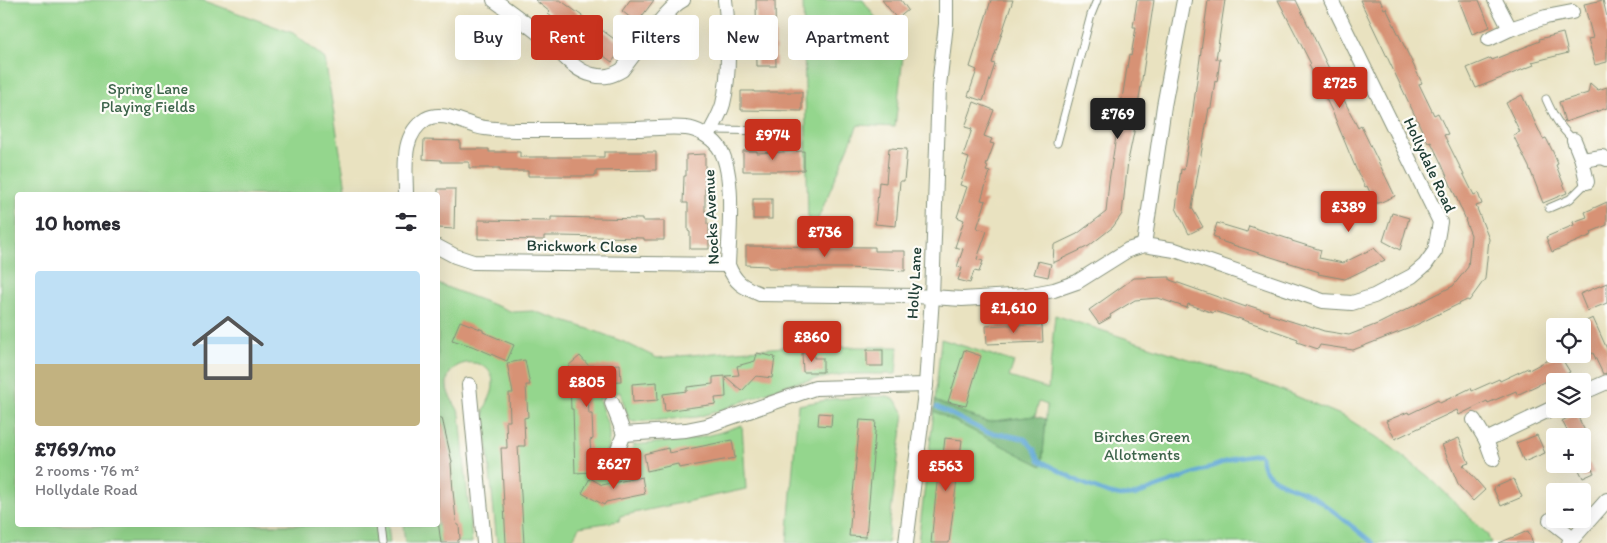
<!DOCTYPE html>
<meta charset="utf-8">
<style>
body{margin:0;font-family:Itim,sans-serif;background:#f7f7f7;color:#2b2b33;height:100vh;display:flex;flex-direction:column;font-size:19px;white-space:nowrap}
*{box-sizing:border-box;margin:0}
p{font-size:16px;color:#7c7c81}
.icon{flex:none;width:28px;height:28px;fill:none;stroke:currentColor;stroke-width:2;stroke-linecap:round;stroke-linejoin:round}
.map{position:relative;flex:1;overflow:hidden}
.side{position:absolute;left:15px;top:192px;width:425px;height:335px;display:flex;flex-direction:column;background:#fff;border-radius:5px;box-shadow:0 5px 20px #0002}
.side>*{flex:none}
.hud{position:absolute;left:455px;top:15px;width:475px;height:45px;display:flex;gap:10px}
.fabs{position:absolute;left:1546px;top:318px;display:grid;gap:10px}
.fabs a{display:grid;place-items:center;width:45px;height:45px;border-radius:5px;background:#fff;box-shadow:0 5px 20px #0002;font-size:25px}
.price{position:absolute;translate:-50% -42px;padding:0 11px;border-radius:5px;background:#c8321e;color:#fff;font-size:16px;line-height:32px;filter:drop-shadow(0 1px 2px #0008)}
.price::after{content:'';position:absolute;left:50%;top:30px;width:15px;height:11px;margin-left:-8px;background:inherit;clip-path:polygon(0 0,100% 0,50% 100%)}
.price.on{background:#222;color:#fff}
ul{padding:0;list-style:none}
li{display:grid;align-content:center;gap:10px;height:265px;padding:0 20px}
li+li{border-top:1px solid #e1e1e2}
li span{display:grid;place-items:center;height:155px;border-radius:5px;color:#555}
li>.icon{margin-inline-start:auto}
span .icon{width:90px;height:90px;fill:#fffc;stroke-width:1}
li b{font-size:21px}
h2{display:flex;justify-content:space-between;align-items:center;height:60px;padding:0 20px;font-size:21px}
.tag{padding:0 18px;border-radius:5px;background:#fff;box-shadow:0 5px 20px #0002;font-size:18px;line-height:45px}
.tag.on{background:#c8321e;color:#fff}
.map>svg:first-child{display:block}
.green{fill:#94d68d;stroke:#5a8a60}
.forest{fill:#77b778;stroke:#4b7a56}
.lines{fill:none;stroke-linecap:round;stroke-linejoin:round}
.stream{stroke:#5ca6d4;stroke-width:4.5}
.building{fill:#d79274}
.service-casing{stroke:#84907a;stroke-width:9}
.minor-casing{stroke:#84907a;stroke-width:16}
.service{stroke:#fff;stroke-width:7}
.minor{stroke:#fff;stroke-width:14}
.labels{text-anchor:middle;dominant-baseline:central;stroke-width:4.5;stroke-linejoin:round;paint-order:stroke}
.park-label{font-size:16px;fill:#3c634a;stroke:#fdfcf7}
.street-label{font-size:16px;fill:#1f3d34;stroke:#fdfcf7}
</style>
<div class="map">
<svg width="1607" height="543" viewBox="0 0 1607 543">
<rect width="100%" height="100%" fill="#fdfcf7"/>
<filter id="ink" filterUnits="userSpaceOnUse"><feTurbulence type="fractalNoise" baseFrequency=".02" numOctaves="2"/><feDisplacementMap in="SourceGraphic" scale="10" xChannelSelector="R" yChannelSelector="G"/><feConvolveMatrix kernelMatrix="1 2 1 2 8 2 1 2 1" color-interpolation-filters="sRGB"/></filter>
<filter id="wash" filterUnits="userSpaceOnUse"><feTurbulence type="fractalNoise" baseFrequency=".0096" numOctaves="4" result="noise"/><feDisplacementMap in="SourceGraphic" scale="20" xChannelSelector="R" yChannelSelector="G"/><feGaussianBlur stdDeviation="1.12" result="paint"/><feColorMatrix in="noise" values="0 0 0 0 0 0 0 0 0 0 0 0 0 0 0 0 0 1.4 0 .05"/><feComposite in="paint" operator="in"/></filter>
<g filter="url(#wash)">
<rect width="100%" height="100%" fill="#e9e2c0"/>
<g class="green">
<polygon points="0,0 202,0 293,33 325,59 347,195 18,195 18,525 388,525 390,543 0,543"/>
<polygon points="803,0 863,0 903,56 895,127 858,125 817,221 808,220"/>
<path d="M438 284 513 312 533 311 595 331 624 342 657 358 783 347H898L896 374H845L789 384 715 412 697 417 634 422 629 420 620 392 599 399C606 424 615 432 604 457L624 467 634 445 687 440 718 433 742 425 746 489 620 516 619 521 579 527 571 543H497L484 411C487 402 493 394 493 385 495 355 444 355 447 387 448 398 457 405 460 415L472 543H405L403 525H438Z"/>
<polygon points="1055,315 1277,388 1345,417 1386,443 1429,477 1487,534 1491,543 918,543 934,411 1042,465 1047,405 1039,402 1035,416 986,422 935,401 941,339 1014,362 1009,377 1048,389"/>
<polygon points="887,396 896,401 904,413 887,543 787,543 798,405 833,399"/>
</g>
<polygon class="forest" points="935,401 986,422 1035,416 1046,419 1042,466 934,411"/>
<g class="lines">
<path class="stream" d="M937 407 986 432 1007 435 1025 439 1034 449 1039 460 1082 483 1107 493 1121 496 1135 495 1238 457 1258 454 1261 456C1262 461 1262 467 1265 470 1278 487 1302 488 1318 500 1337 513 1355 529 1373 543"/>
</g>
<g id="blocks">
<g class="building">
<polygon points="535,0 560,0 624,46 612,62 548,14 550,12"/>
<polygon points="630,0 654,0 637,23 622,11"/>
<polygon points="756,0 775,0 776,66 757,66"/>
<polygon points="882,0 901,0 908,10 897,19"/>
<polygon points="991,0 1013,0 992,63 995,64 983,101 968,96 977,70 970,67"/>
<polygon points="1137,0 1154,0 1134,132 1128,161 1122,214 1113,227 1089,246 1053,263 1054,245 1077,234 1106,212 1109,181 1129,55 1131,56 1136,27 1133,27"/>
<polygon points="1208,0 1225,0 1216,59 1220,59 1217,82 1215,81 1211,108 1209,108 1192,208 1203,227 1189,234 1176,208 1181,169 1184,170 1189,138"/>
<polygon points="1278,0 1296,0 1346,104 1358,128 1361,126 1395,196 1379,203 1375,203 1367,186 1365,187 1356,169 1332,111 1309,65 1311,64"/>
<polygon points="1360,0 1380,0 1384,9 1386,8 1422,83 1419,84 1434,115 1438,113 1448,134 1444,135 1474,195 1478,193 1482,204 1476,206 1489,239 1485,279 1469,301 1467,300 1410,328 1353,350 1320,345 1318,349 1297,342 1298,339 1238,318 1238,319 1214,311 1213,313 1188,304 1187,308 1158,298 1135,300 1110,315 1111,317 1099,324 1089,310 1134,278 1170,277 1170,280 1246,307 1247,305 1269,312 1268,314 1303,325 1304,324 1324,331 1349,335 1380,323 1453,286 1468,267 1471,235 1465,220 1466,220 1442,165 1431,142 1428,143"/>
<polygon points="1459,0 1479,0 1490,27 1472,34"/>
<polygon points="1603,0 1607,17 1607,62 1595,65 1588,39 1593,38 1584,4"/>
<polygon points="1563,33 1568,53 1532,62 1534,65 1476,88 1467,68 1491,58 1492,60 1540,41 1539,39"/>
<polygon points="1590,83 1598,90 1607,87 1607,108 1565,122 1559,102 1588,93"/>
<polygon points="741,91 754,91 754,92 802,92 802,111 741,110"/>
<polygon points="1522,95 1543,139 1546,138 1553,152 1558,164 1556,165 1567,193 1543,203 1529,167 1513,135 1520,132 1506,103"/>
<polygon points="974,102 994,110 984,136 992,139 990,143 994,144 986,166 988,167 986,171 990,172 981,200 986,201 977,228 987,231 977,259 983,261 979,272 974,271 970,283 958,280 962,268 957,267 963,249 955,247 964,220 957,217 967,187 960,185 969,158 963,156 972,129 965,127"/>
<polygon points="424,140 460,141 460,149 489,149 489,152 520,152 520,157 604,157 604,152 656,152 656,170 596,171 596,176 528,176 528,171 500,171 500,168 469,168 469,162 441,162 441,160 423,159"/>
<polygon points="889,148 907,149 904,181 900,181 896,226 875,224 879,182 886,183"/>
<polygon points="743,151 757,151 757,153 804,151 804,170 780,171 743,171"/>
<polygon points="705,154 705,212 707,212 707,224 709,224 709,249 690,249 690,232 688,231 688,203 683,203 684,176 686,176 686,155"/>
<polygon points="438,189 455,189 454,229 438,228"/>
<rect x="753" y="199" width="19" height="20"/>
<polygon points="1607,202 1607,225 1591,232 1592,235 1552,252 1546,237 1574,225 1573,222 1587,217 1585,212"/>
<polygon points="1392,213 1409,218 1400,250 1383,241"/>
<polygon points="551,217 642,219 642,221 664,221 664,240 644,240 644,238 560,236 544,236 544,240 478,239 478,220 551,221"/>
<polygon points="1217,223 1247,232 1249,226 1292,240 1292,241 1321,250 1319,258 1343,263 1374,248 1385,260 1345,279 1318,274 1319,272 1217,240 1218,238 1213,236"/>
<polygon points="746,246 875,247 875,251 905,251 905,271 848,268 768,268 768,266 746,265"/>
<polygon points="1038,261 1051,264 1048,277 1034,274"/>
<polygon points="1607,283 1607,303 1587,311 1580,294"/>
<polygon points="1593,318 1607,349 1607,373 1603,374 1593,353 1590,354 1582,337 1582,326 1577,325"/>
<polygon points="460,321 483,330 483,332 514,345 507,361 472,346 452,340"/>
<polygon points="1006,325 1042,325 1043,342 987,344 986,326"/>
<rect x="867" y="350" width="16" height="16"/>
<polygon points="964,350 981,356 966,406 948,402"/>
<polygon points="814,352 814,358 823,358 823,372 803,372 802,353"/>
<polygon points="757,353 775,357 772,378 756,376 742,391 725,376 726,397 715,398 716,404 665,411 663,394 687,391 687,387 713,384 713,377 739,375 737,366 755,361"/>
<polygon points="1559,354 1570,372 1549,383 1548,380 1517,395 1516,391 1488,403 1487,401 1459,415 1457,410 1395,439 1386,421 1408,412 1409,414 1438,400 1440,403 1471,388 1472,391 1499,379 1500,381 1528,368 1529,370"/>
<polygon points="580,356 589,366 620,364 621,381 587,383 589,414 592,414 593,439 590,440 592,472 575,473 573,409 571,409 570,383 582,382 568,366"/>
<polygon points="525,360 530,385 526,385 528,417 524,418 525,446 518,446 524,543 506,543 501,448 507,448 506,421 510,421 509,393 513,393 507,363"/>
<polygon points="657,382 658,400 633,402 632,384"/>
<polygon points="819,413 832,414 831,426 818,425"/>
<polygon points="1576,413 1586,433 1580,436 1570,436 1562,421"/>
<polygon points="438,418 442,418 452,462 451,463 453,491 456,520 457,525 459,525 460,539 458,540 458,543 441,543 438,521"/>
<polygon points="860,420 876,421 866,537 849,536"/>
<polygon points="1537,435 1545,453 1524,462 1516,443"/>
<polygon points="945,438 962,440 949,543 931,543 938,473 941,473"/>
<polygon points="1459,438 1469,463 1463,465 1485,490 1473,501 1459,486 1442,445"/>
<polygon points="732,440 735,458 679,468 678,464 647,471 644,454 668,448 669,453"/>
<polygon points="1576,464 1590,464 1594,473 1583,478"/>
<polygon points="642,477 645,494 606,502 604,505 582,493 590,478 602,485"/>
<polygon points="1514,479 1522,497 1501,506 1493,488"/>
<polygon points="1528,531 1533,543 1499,543"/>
</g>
</g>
</g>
<g filter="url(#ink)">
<use href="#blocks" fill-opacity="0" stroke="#84907a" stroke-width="1"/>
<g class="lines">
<g class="service-casing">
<g id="service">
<path d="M1546 99C1553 115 1560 128 1574 140"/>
<polyline points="712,130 794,131"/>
<polyline points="1057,143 1091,15 1097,0"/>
<polyline points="1549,208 1570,199 1587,182"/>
<polyline points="381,525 383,543"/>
</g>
</g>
<g class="minor-casing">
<g id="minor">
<path d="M494 0C512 13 530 26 547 40 561 52 574 71 593 75 604 78 612 76 622 70 634 55 668 6 683 0"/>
<polyline points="1184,0 1164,106 1144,245 1175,250 1323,301 1352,303 1374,296 1412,276 1425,265 1435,251 1440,222 1331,0"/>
<polyline points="1495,0 1510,29 1546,17 1572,12"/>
<polyline points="1489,39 1510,29"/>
<path d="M708 136C713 126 720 115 723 104 730 76 729 29 725 0"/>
<polyline points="1574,140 1582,160 1602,157 1607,159"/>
<polyline points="1582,160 1587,182"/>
<path d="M406 195C406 168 400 135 426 119 444 109 467 126 485 128 507 131 531 130 553 130 580 130 606 130 633 129 650 129 669 126 686 128 697 129 711 137 718 146 736 170 729 234 728 265 735 283 743 287 760 294L916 296 962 299 1027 295 1054 290 1077 282 1128 250 1144 245"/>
<polyline points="438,247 455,256 473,262 728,265"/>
<polyline points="469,385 484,543"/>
<polyline points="1582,393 1607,382"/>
<polyline points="612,403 624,434 616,454"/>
<polyline points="1474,420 1486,440 1555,407"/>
<polyline points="624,434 686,430 706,426 815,388 926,385"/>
<polyline points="1486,440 1493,459"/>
<polyline points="1550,520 1573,538"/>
<polyline points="906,543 926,385 932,297 939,86 946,24 946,0"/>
<polyline points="1569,543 1607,500"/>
</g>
</g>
<use href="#service" class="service"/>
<use href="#minor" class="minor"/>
</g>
</g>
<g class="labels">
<g class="park-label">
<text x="148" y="88">Spring Lane<tspan x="148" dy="18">Playing Fields</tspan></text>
<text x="1142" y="436">Birches Green<tspan x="1142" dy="18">Allotments</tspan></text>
</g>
<g class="street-label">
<text transform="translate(1430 165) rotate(65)">Hollydale Road</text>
<text transform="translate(711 217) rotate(-93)">Nocks Avenue</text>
<text transform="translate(582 246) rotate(1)">Brickwork Close</text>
<text transform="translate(914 283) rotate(-87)">Holly Lane</text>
</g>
</g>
</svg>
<div class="fabs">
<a><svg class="icon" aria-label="locate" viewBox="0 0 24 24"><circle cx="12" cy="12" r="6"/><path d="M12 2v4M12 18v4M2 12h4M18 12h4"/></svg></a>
<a><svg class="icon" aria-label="layers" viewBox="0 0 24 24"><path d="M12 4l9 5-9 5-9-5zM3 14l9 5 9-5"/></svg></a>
<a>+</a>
<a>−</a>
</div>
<b class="price" style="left:1340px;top:109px">£725</b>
<b class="price on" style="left:1118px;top:140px">£769</b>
<b class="price" style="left:773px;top:161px">£974</b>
<b class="price" style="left:1349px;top:233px">£389</b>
<b class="price" style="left:825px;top:258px">£736</b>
<b class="price" style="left:1014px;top:334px">£1,610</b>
<b class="price" style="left:812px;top:363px">£860</b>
<b class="price" style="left:587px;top:408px">£805</b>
<b class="price" style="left:614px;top:490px">£627</b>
<b class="price" style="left:946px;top:492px">£563</b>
<div class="hud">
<a class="tag">Buy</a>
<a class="tag on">Rent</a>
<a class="tag">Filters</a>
<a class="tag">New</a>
<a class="tag">Apartment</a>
</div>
<section class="side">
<h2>10 homes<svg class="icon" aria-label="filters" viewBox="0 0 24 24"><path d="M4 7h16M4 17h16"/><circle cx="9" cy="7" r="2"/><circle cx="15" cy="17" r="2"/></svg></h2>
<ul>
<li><span style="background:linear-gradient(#bfe0f5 60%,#c2b280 0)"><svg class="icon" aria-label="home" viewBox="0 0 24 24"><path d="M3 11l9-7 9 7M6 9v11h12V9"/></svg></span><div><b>£769/mo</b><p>2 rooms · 76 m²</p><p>Hollydale Road</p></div></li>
</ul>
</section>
</div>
